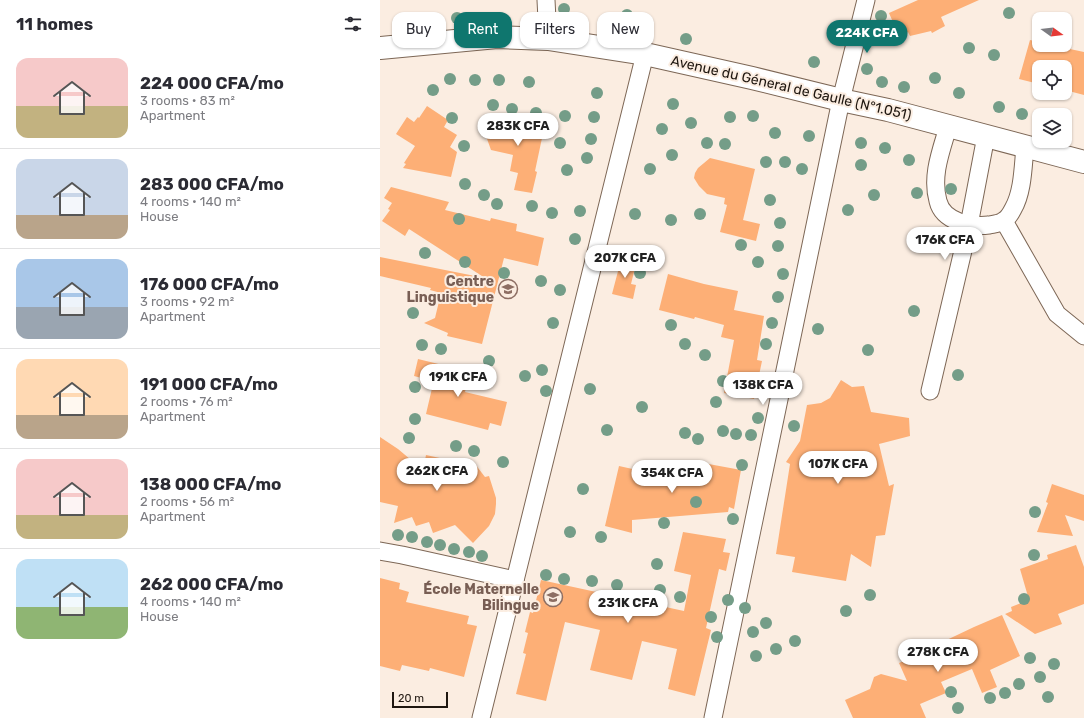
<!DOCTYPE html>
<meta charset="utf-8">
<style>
body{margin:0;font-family:Rubik,sans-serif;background:#f7f7f7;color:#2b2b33;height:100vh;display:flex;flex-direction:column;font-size:15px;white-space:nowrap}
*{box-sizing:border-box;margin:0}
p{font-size:13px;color:#7c7c81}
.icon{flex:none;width:22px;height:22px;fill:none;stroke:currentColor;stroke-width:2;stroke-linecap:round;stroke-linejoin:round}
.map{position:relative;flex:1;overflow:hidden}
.drawer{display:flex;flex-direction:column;background:#fff;width:380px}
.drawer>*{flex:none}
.guide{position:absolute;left:12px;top:12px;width:380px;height:36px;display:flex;gap:8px}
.needle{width:26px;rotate:105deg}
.fabs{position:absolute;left:652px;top:12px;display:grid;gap:8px}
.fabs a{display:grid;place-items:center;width:40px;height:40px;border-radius:8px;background:#fff;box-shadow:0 1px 3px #0004;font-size:20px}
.scale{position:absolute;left:12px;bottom:10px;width:56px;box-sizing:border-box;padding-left:4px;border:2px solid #1f1710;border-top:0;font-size:11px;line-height:14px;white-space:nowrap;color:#1f1710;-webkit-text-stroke:3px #fbede1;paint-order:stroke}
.price{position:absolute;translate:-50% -34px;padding:0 9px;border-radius:14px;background:#fff;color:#222;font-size:13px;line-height:26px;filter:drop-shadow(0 1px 2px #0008)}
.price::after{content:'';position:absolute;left:50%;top:24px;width:12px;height:9px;margin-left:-6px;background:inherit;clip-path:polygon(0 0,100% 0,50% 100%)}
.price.active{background:#0f766e;color:#fff}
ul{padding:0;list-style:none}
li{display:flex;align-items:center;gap:12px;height:100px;padding:0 16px}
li+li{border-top:1px solid #e1e1e2}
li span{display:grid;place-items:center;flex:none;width:112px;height:80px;border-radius:12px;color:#555}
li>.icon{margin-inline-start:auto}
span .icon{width:48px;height:48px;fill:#fffc;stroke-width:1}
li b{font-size:17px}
h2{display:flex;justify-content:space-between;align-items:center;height:48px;padding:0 16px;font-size:17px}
.chip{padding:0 14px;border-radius:12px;background:#fff;box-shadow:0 1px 3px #0004;font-size:14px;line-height:36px}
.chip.active{background:#0f766e;color:#fff}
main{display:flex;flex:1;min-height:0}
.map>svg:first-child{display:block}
.building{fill:#fdaf76}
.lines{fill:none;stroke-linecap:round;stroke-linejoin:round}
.minor-casing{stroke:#7d6756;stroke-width:19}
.secondary-casing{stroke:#7d6756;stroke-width:24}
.minor{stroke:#fff;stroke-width:17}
.secondary{stroke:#fff;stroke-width:22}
.tree{fill:#749d88}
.labels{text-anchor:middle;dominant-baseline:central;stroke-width:4;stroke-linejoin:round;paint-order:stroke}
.street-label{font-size:14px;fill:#1f1710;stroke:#fbede1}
.education-label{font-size:14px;font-weight:bold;fill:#785e54;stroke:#fbede1;text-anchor:end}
</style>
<main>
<section class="drawer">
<h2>11 homes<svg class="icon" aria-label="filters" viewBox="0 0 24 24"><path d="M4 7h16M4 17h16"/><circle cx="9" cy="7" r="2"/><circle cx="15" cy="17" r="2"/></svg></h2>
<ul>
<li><span style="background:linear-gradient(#f6c9c9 60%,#c2b280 0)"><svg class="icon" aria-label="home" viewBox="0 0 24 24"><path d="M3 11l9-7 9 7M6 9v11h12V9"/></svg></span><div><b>224 000 CFA/mo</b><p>3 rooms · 83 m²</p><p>Apartment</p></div></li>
<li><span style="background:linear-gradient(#c9d6e8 70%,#b9a48a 0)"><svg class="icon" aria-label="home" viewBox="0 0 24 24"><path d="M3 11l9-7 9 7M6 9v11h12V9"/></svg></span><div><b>283 000 CFA/mo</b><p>4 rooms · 140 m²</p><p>House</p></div></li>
<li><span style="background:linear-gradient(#a9c7e8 60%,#9aa5b1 0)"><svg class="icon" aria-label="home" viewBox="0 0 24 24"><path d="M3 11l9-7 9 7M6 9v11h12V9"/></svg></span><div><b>176 000 CFA/mo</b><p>3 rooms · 92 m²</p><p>Apartment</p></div></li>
<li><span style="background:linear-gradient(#ffd9b3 70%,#b9a48a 0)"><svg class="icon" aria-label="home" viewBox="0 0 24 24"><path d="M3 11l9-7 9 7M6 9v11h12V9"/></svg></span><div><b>191 000 CFA/mo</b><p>2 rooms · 76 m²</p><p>Apartment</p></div></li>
<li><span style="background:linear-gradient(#f6c9c9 70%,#c2b280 0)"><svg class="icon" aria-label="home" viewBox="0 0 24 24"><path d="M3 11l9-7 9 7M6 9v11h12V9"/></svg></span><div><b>138 000 CFA/mo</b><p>2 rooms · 56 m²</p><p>Apartment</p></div></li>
<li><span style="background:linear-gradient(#bfe0f5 60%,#8fb573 0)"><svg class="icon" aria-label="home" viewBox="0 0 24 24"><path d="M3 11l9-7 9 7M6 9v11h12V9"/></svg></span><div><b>262 000 CFA/mo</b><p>4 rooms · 140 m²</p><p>House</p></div></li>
</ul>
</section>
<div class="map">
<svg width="704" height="718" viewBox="0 0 704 718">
<rect width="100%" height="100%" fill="#fbede1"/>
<g class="building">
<polygon points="538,0 599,0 561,17 565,26 552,33 551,31 530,36 528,32 519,36 509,13"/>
<polygon points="650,40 659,42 659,45 671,45 704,52 704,95 685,90 685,67 659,67 659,84 639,79"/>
<polygon points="47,106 68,120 64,127 77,135 70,147 77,152 71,177 23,168 26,164 24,163 35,146 16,134 27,117 34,122 38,117 39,118"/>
<polygon points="120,114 165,124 155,171 157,172 152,193 134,190 138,173 130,171 133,155 111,150 106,136 108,129 118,122"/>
<polygon points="330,158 375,169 363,220 380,224 376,241 340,232 347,205 344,204 345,198 327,194 319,186 314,178 315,173 318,168"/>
<polygon points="11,187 69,202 65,210 110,221 111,218 137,224 136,231 164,238 158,266 124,258 102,344 67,336 68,333 44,323 55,318 61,293 50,290 51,288 0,276 0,257 105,278 29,229 25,236 2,221 10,210 8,209 12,203 4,198"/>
<polygon points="242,256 250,257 254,259 256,264 251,284 256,285 253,299 232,294"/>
<polygon points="288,274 324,284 358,291 354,310 384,316 377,360 382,361 374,399 344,393 354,340 341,337 344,325 315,317 314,319 279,310"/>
<polygon points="38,359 83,370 79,387 86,388 85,392 127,402 121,426 110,423 108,430 46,414 53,384 48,383 49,380 34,376"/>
<polygon points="461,380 472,387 484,386 491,412 529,418 530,436 499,444 509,486 514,484 505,535 496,536 491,567 471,554 466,581 412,572 415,557 396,554 410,464 406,462 420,441 427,405 441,403 450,398"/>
<polygon points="0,437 18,449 43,470 46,455 83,463 87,462 91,462 95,464 105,477 109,476 116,498 116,504 115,514 109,526 93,543 75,525 53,533 49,522 36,526 32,517 14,523 18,506 0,502"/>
<polygon points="307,460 361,470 354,509 349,507 348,512 252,520 252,533 225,526 239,466 293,478 295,469 301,470 302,463 306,464"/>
<polygon points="672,484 704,495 704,521 685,515 693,536 657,532 668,503 666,502"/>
<polygon points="303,532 346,539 343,552 350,553 346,571 339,569 326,628 331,630 315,696 288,689 297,649 262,641 252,680 210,670 220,630 185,622 166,701 136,694 146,654 143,653 148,633 145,632 150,612 153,613 161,580 304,611 311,575 294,571"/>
<polygon points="696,545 704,567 704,604 678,614 682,624 655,634 625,614 632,611 631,607 649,600 640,569 668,559 667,555"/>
<polygon points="0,578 20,583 19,589 29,592 26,602 89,616 87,624 97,626 84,677 50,668 49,671 22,665 20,671 0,666"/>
<polygon points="622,615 640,656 610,670 617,687 602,693 592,669 561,682 566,693 540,704 546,718 473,718 465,700 490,689 494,677 501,674 527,681 519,663 555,648 554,646 594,627"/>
</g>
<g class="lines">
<g class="minor-casing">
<g id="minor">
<polyline points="166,0 168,39"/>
<path d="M568 127C561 151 551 176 558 201 563 222 591 227 609 225 613 224 619 224 623 221 627 219 631 213 633 209 643 192 643 166 645 147"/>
<polyline points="624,221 677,314 704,336"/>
<polyline points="550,391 589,225 606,136"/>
<polyline points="0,551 22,555 135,580"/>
<polyline points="101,718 265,54"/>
<polyline points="333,718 461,100 486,0"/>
</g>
</g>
<g class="secondary-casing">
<polyline id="secondary" points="0,48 117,37 168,39 265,54 372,78 461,100 508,110 704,162"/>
</g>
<use href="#minor" class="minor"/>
<use href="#secondary" class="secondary"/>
</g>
<g class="tree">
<circle cx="184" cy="9" r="6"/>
<circle cx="629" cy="13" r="6"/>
<circle cx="247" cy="15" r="6"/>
<circle cx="501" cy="16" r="6"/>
<circle cx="77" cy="18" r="6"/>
<circle cx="102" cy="18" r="6"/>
<circle cx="32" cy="22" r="6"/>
<circle cx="306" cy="39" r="6"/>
<circle cx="495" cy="40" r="6"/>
<circle cx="589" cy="48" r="6"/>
<circle cx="614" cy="55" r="6"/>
<circle cx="434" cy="62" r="6"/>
<circle cx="487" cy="69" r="6"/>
<circle cx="555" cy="78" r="6"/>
<circle cx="70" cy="79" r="6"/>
<circle cx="95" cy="80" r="6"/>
<circle cx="119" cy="80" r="6"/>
<circle cx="149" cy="82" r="6"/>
<circle cx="502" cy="82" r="6"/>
<circle cx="524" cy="87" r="6"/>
<circle cx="53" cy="90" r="6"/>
<circle cx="217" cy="93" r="6"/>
<circle cx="579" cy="93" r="6"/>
<circle cx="293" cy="104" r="6"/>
<circle cx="113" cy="105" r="6"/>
<circle cx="619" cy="107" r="6"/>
<circle cx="132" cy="109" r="6"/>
<circle cx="156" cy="113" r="6"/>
<circle cx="642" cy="114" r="6"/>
<circle cx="185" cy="116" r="6"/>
<circle cx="373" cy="116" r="6"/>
<circle cx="214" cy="117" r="6"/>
<circle cx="350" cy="117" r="6"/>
<circle cx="72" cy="118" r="6"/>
<circle cx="311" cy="123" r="6"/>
<circle cx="282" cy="129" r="6"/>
<circle cx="395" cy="133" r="6"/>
<circle cx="429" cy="136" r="6"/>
<circle cx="211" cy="139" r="6"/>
<circle cx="180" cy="143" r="6"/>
<circle cx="327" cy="143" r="6"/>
<circle cx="481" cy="143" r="6"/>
<circle cx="345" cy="144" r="6"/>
<circle cx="84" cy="146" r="6"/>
<circle cx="505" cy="148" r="6"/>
<circle cx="292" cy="155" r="6"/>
<circle cx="207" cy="158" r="6"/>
<circle cx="529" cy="160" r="6"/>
<circle cx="386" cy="162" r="6"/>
<circle cx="405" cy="162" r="6"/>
<circle cx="481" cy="165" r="6"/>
<circle cx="270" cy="169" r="6"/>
<circle cx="422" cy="169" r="6"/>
<circle cx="187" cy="170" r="6"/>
<circle cx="85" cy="184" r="6"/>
<circle cx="571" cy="189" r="6"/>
<circle cx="537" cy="193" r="6"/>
<circle cx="104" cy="195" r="6"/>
<circle cx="494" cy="195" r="6"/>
<circle cx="390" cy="200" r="6"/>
<circle cx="117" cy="204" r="6"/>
<circle cx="152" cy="206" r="6"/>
<circle cx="468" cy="210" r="6"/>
<circle cx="200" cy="211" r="6"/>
<circle cx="172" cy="213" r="6"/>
<circle cx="255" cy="214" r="6"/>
<circle cx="320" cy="214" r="6"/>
<circle cx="79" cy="219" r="6"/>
<circle cx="291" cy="220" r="6"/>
<circle cx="400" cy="223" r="6"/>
<circle cx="195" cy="239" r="6"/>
<circle cx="361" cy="245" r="6"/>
<circle cx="398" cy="246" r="6"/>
<circle cx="45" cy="253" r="6"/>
<circle cx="85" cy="262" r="6"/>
<circle cx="378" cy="262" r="6"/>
<circle cx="124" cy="273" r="6"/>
<circle cx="260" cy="273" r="6"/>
<circle cx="403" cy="274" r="6"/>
<circle cx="161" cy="281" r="6"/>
<circle cx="180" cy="290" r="6"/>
<circle cx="398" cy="297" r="6"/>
<circle cx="534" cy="311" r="6"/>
<circle cx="33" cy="313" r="6"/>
<circle cx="173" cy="323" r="6"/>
<circle cx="392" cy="323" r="6"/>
<circle cx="291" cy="325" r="6"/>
<circle cx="438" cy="329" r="6"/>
<circle cx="305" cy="344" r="6"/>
<circle cx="386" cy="344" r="6"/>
<circle cx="42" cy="345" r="6"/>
<circle cx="61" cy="349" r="6"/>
<circle cx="488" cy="350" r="6"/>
<circle cx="325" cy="355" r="6"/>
<circle cx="109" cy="361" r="6"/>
<circle cx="162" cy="370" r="6"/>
<circle cx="578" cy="375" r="6"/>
<circle cx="145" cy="376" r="6"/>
<circle cx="343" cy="381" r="6"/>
<circle cx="103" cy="383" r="6"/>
<circle cx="35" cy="387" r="6"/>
<circle cx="210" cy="389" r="6"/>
<circle cx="166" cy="391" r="6"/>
<circle cx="336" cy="402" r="6"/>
<circle cx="262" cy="407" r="6"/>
<circle cx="378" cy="418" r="6"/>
<circle cx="35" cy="419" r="6"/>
<circle cx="414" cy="426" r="6"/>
<circle cx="227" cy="430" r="6"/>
<circle cx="343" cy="431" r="6"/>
<circle cx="305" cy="433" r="6"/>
<circle cx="356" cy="434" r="6"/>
<circle cx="371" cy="435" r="6"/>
<circle cx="29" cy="438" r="6"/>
<circle cx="318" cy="439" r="6"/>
<circle cx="76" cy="446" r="6"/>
<circle cx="94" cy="451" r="6"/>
<circle cx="123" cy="462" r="6"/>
<circle cx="362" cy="465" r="6"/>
<circle cx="203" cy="489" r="6"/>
<circle cx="316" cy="502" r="6"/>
<circle cx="655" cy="512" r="6"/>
<circle cx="353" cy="519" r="6"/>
<circle cx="284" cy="523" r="6"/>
<circle cx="190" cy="532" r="6"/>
<circle cx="18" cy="535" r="6"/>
<circle cx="32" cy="537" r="6"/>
<circle cx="221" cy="537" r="6"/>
<circle cx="47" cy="542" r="6"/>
<circle cx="60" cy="545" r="6"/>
<circle cx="74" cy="549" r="6"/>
<circle cx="89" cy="552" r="6"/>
<circle cx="654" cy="555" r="6"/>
<circle cx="102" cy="556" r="6"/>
<circle cx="277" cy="564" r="6"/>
<circle cx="166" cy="575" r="6"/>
<circle cx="184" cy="579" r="6"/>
<circle cx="212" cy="581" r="6"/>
<circle cx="237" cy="585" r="6"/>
<circle cx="280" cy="590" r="6"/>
<circle cx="490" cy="595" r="6"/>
<circle cx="300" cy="597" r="6"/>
<circle cx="644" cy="599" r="6"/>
<circle cx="348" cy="600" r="6"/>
<circle cx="365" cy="608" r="6"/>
<circle cx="466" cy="611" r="6"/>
<circle cx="331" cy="617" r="6"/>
<circle cx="386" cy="623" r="6"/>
<circle cx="373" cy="632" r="6"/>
<circle cx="337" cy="637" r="6"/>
<circle cx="415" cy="641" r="6"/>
<circle cx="396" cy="649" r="6"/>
<circle cx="376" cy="656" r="6"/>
<circle cx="650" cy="658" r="6"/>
<circle cx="674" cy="664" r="6"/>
<circle cx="660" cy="677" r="6"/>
<circle cx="639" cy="684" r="6"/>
<circle cx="571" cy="692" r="6"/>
<circle cx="625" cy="693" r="6"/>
<circle cx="668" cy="697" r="6"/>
<circle cx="610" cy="698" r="6"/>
<circle cx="578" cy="708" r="6"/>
</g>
<defs>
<g id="school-ring" transform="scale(1)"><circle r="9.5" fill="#fbede1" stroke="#8d6e63" stroke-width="1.5"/><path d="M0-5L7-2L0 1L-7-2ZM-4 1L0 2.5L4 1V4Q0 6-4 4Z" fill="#8d6e63"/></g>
</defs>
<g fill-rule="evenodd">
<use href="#school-ring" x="128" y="289"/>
<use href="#school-ring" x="173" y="597"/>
</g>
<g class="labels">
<g class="street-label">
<text transform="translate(411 88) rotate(13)">Avenue du Géneral de Gaulle (N°1.051)</text>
</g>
<g class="education-label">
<text x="114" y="281">Centre<tspan x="114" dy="16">Linguistique</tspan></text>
<text x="159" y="589">École Maternelle<tspan x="159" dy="16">Bilingue</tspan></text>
</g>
</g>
</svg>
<div class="fabs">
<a><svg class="needle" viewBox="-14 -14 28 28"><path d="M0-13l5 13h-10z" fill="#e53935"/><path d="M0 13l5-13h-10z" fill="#7c7c81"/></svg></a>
<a><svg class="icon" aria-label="locate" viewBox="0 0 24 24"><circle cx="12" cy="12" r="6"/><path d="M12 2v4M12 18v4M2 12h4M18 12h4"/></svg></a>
<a><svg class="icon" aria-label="layers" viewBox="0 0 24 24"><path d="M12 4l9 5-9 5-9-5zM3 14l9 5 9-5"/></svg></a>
</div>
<div class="scale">20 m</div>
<b class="price active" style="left:487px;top:54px">224K CFA</b>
<b class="price" style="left:138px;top:147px">283K CFA</b>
<b class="price" style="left:565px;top:261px">176K CFA</b>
<b class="price" style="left:245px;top:279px">207K CFA</b>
<b class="price" style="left:78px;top:398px">191K CFA</b>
<b class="price" style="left:383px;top:406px">138K CFA</b>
<b class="price" style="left:458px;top:485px">107K CFA</b>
<b class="price" style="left:57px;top:492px">262K CFA</b>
<b class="price" style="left:292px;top:494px">354K CFA</b>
<b class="price" style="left:248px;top:624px">231K CFA</b>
<b class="price" style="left:558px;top:673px">278K CFA</b>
<div class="guide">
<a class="chip">Buy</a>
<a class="chip active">Rent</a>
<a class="chip">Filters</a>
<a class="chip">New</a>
</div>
</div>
</main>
